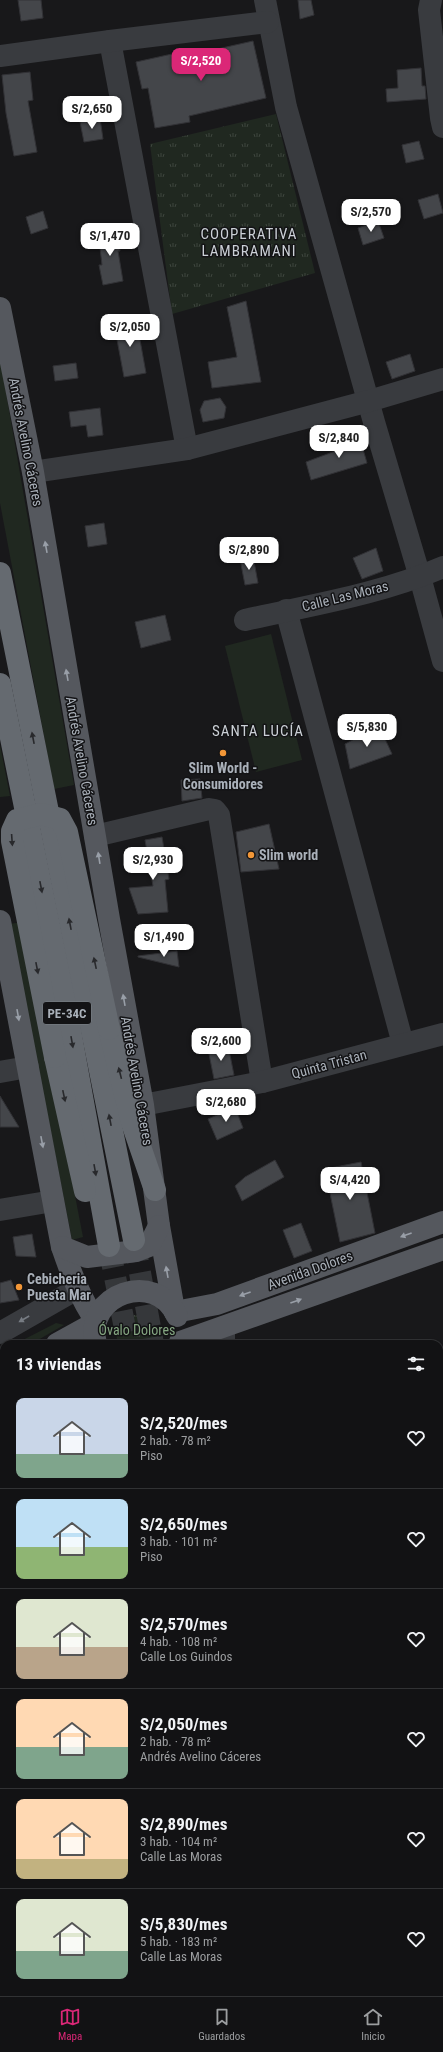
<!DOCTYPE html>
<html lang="es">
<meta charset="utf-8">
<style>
body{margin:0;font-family:"Roboto Condensed",sans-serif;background:#1b1b1d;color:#f1f3f6;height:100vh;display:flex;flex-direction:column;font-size:15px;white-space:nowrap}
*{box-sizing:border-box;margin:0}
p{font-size:13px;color:#9c9ea0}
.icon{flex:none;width:22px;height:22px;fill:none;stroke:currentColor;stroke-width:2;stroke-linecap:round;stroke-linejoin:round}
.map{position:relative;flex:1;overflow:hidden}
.side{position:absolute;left:0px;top:1340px;width:443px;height:656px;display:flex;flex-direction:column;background:#121214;border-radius:12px 12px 0 0;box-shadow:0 1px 3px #0004,0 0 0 1px #313234}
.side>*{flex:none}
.price{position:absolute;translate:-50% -34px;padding:0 9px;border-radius:8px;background:#fff;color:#222;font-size:13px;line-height:26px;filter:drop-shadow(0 1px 2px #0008)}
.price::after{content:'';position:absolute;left:50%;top:24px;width:12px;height:9px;margin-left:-6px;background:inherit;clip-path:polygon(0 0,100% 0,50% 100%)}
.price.selected{background:#db2777;color:#fff}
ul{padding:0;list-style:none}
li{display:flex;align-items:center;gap:12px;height:100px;padding:0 16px}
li+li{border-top:1px solid #313234}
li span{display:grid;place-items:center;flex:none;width:112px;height:80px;border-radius:8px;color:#555}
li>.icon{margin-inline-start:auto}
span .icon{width:48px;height:48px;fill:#fffc;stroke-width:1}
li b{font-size:17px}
h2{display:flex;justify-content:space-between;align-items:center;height:48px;padding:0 16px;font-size:17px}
.tabs{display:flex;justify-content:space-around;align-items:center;height:56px;border-top:1px solid #313234;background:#121214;font-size:11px;color:#9c9ea0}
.tabs a{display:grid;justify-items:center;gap:2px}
.tabs .selected{color:#db2777}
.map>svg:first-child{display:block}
.built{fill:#242427}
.green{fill:#202820}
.park{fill:url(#park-tufts)}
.building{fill:#44464a;stroke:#323236}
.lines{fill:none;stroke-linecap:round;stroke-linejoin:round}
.highway-tunnel{stroke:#35373a;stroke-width:22;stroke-dasharray:22 11;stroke-linecap:butt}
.minor{stroke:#393b3f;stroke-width:22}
.major{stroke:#55585e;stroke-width:22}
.highway{stroke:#656a70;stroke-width:22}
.highway-bridge{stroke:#656a70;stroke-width:22}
.oneway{fill:#999fa8}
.oneway2{fill:#28292c}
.oneway3{fill:#777c83}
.poi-dot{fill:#f39737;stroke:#131315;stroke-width:1.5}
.labels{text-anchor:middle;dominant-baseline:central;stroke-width:3;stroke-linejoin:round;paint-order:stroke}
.shield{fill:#131315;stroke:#7d8288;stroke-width:1}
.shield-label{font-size:13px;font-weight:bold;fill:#aab1ba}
.street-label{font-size:14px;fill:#aab1ba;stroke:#131315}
.poi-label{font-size:14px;font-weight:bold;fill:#aab1ba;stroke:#131315;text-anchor:start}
.park-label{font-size:14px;fill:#84a581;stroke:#131315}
.neighbourhood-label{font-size:15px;letter-spacing:1px;fill:#cbd0d6;stroke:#131315}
</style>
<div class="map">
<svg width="443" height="1996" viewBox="0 0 443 1996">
<defs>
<pattern id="park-tufts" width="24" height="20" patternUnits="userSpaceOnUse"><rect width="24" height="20" fill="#202820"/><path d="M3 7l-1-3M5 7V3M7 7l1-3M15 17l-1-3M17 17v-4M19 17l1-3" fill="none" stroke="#3e453e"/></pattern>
</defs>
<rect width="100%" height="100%" fill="#18181a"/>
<polygon class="built" points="443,1399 443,1482 439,1483 439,1401"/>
<g class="green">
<polygon points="0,358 74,785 54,789 0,503"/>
<polygon points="271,634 302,760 256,772 225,646"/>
<polygon points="0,745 10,796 0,797"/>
<polygon points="22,922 83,1237 72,1240 10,924"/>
<polygon points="56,1323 64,1325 31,1344 15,1344"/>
</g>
<g class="park">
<polygon points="276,114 315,273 172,314 150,144"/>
<path d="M134 1315C150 1316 161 1328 155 1344H118C114 1330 120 1319 134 1315Z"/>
<polygon points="443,1962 443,1996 330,1996 330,1992 439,1992 439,1963"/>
</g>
<g class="building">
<polygon points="18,0 41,0 43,18 21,21"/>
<polygon points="298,0 311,0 314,15 300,19"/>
<polygon points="253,41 266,98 189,116 190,122 155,128 148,88 142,89 136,62 181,52 182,57"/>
<polygon points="421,68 422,86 425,86 426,99 387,102 386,89 398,88 397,70"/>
<polygon points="30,72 33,100 28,101 37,152 14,156 6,113 2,75"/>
<polygon points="100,118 103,139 84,142 80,122"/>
<polygon points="419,141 424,159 406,163 402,145"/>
<polygon points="438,194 443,213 424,219 418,200"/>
<polygon points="43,211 48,228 31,234 26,217"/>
<polygon points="378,221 384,238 363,245 358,228"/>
<polygon points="117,229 120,251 118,251 123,281 103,285 99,265 102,265 98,231"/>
<polygon points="246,301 261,382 212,388 208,362 237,357 227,307"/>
<polygon points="136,318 146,373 124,377 115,329 120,328 118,321"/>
<polygon points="410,354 415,371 392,379 386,362"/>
<polygon points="76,363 78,378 55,381 53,366"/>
<polygon points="220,398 226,407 224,418 203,422 200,410 204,401"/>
<polygon points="100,408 103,435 88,437 86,425 71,427 69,412"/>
<polygon points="358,432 367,463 311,480 306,462 346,447 343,437"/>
<polygon points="104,523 107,544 88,547 85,526"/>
<polygon points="376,548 383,571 362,579 353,558"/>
<polygon points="253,556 258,583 245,585 240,559"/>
<polygon points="165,615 171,640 141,648 135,622"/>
<polygon points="379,726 392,754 350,769 345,744"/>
<polygon points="200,779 202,798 182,801 181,780"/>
<polygon points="269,824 279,869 241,872 236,832"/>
<polygon points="162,837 169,879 165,880 168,912 138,914 129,888 153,886 145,840"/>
<polygon points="177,951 179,967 138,957 138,956"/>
<polygon points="228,1045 234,1075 214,1079 208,1049"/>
<polygon points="0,1096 19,1127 0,1127"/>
<polygon points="235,1107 243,1128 217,1140 208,1119"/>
<polygon points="275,1160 284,1177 242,1201 235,1186 245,1177"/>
<polygon points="361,1162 375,1233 340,1242 325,1169"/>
<polygon points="301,1223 312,1251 294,1258 283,1230"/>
<polygon points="32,1234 36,1257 16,1256 13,1237"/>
<polygon points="11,1280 19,1300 0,1303 0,1283"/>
</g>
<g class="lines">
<g class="highway-tunnel">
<polyline points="134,1240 153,1344"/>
<polyline points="109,1246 128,1344"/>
</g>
<g class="minor">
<polyline points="265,0 286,107 374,422 420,577 443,661"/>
<polyline points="431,0 429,10 441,118 443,127"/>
<polyline points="110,41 187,449"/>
<polyline points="0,56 110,41 268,22"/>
<polyline points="33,472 187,449 369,401 443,379"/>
<polyline points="286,610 403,1044"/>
<path d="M245 620C311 605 381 594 443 567"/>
<polyline points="95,836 209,809 215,810 219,815 262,1082"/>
<polyline points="0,1072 28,1067"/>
<polyline points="143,1105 262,1082 443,1034"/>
<polyline points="0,1210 53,1201"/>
<polyline points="0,1333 77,1289"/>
<polyline points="224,1344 224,1327"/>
<polyline points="439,1495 443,1494"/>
<polyline points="439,1623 443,1621"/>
<polyline points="439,1893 443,1915"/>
<polyline points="439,1949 443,1948"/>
<polyline points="0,1986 4,1985"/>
</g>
<g class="major">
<polyline points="0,308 33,472 109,919 143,1105 159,1226 174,1310"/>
<path d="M0 921 62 1247C71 1273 80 1298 96 1321"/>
<polyline points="62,1247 87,1257 136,1251 149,1246 159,1226"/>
<polyline points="175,1312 217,1304 443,1222"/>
<polyline points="180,1342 443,1249"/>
<polyline points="57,1344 95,1323"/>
<path d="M96 1344C83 1294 156 1269 177 1316"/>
<polyline points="0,1374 4,1372"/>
<polyline points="0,1403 4,1401"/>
<polyline points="225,1992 225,1996"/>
<polyline points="310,1992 310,1996"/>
</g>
<g class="highway">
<polyline points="0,573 134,1240"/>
<polyline points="0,684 68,1019 109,1246"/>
<polyline points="109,1029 132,1123 155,1190"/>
<polyline points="55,1057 85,1191"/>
<polyline points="283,1992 284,1996"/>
<polyline points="246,1996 247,1992"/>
</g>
<polyline class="highway-bridge" points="55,1057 12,841 12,831 17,820 41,814 60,819 67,832 109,1029"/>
</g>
<defs><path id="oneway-solid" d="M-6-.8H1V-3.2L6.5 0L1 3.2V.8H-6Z"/></defs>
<g class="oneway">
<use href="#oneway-solid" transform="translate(46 547) rotate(-100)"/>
<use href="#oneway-solid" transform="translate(67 675) rotate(-100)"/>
<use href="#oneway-solid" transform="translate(99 858) rotate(-99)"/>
<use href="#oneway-solid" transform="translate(124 1000) rotate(-100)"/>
<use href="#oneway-solid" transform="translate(18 1015) rotate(80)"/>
<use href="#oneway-solid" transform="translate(42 1142) rotate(79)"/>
<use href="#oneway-solid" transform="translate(406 1235) rotate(160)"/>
<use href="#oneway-solid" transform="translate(167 1272) rotate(-100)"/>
<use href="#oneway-solid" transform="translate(245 1294) rotate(160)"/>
<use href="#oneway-solid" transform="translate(296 1301) rotate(-20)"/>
</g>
<g class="oneway2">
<use href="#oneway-solid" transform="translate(33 738) rotate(-101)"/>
<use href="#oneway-solid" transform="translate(12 840) rotate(86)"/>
<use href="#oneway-solid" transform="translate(41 887) rotate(79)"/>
<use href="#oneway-solid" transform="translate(70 924) rotate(-101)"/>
<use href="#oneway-solid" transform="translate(95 963) rotate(-102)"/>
<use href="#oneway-solid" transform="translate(37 968) rotate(79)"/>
<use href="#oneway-solid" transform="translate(72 1042) rotate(80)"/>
<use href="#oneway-solid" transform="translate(120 1073) rotate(-104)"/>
<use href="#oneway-solid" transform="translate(64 1096) rotate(78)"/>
<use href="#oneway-solid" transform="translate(110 1120) rotate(-101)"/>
<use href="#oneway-solid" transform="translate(95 1170) rotate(80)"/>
</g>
<use class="oneway3" href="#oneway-solid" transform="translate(24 1319) rotate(150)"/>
<g class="poi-dot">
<circle cx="223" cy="753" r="4"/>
<circle cx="251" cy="855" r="4"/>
<circle cx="19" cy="1287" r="4"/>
</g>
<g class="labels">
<rect class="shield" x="43" y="1002" width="48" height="22" rx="3"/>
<g class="shield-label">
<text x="67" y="1013">PE-34C</text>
</g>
<g class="street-label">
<text transform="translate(26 442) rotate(79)">Andrés Avelino Cáceres</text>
<text transform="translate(345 596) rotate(-14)">Calle Las Moras</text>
<text transform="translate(82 761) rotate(80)">Andrés Avelino Cáceres</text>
<text transform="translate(329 1064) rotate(-15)">Quinta Tristan</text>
<text transform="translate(137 1081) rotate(80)">Andrés Avelino Cáceres</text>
<text transform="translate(310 1270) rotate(-20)">Avenida Dolores</text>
</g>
<g class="poi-label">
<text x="223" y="768" text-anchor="middle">Slim World -<tspan x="223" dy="16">Consumidores</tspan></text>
<text x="259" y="855">Slim world</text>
<text x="27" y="1279">Cebicheria<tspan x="27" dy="16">Puesta Mar</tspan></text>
</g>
<g class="park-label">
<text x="137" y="1330">Óvalo Dolores</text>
</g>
<g class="neighbourhood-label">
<text x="249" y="234">COOPERATIVA<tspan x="249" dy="17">LAMBRAMANI</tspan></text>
<text x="258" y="731">SANTA LUCÍA</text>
</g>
</g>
</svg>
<b class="price selected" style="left:201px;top:82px">S/2,520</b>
<b class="price" style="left:92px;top:130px">S/2,650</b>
<b class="price" style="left:371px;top:233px">S/2,570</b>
<b class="price" style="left:110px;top:257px">S/1,470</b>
<b class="price" style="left:130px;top:348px">S/2,050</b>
<b class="price" style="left:339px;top:459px">S/2,840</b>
<b class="price" style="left:249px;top:571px">S/2,890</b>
<b class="price" style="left:367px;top:748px">S/5,830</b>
<b class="price" style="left:153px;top:881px">S/2,930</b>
<b class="price" style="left:164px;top:958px">S/1,490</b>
<b class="price" style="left:221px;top:1062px">S/2,600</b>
<b class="price" style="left:226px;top:1123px">S/2,680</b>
<b class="price" style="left:350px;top:1201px">S/4,420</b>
<section class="side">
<h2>13 viviendas<svg class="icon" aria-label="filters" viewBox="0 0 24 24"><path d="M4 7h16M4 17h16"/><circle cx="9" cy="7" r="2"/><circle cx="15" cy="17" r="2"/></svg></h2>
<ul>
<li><span style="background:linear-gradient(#c9d6e8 70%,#7fa58c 0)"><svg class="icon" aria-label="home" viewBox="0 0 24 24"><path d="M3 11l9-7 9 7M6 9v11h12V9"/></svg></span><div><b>S/2,520/mes</b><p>2 hab. · 78 m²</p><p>Piso</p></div><svg class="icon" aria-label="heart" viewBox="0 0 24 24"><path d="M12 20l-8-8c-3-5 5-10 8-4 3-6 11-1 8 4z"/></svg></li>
<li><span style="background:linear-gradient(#bfe0f5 60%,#8fb573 0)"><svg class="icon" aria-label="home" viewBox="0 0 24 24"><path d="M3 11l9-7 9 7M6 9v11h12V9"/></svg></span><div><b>S/2,650/mes</b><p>3 hab. · 101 m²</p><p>Piso</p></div><svg class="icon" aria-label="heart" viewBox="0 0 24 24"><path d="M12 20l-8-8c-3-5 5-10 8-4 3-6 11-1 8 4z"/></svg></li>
<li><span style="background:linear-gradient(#dfe7d0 60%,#b9a48a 0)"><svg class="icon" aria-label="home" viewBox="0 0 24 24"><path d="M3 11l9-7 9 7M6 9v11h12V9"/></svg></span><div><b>S/2,570/mes</b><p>4 hab. · 108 m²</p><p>Calle Los Guindos</p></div><svg class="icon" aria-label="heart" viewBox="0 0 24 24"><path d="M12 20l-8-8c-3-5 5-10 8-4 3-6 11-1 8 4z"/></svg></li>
<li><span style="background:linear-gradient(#ffd9b3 60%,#7fa58c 0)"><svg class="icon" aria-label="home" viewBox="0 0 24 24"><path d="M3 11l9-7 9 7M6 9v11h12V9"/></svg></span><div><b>S/2,050/mes</b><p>2 hab. · 78 m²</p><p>Andrés Avelino Cáceres</p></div><svg class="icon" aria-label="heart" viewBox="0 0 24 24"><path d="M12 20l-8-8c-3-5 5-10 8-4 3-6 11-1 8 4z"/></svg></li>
<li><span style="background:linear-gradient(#ffd9b3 75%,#c2b280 0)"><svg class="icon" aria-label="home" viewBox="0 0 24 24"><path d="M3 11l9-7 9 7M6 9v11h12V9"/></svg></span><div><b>S/2,890/mes</b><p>3 hab. · 104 m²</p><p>Calle Las Moras</p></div><svg class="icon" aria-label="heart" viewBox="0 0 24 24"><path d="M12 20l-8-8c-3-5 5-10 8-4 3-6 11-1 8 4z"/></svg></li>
<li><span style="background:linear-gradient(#dfe7d0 65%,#7fa58c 0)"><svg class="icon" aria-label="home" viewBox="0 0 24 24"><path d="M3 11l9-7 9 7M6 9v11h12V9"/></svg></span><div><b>S/5,830/mes</b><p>5 hab. · 183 m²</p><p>Calle Las Moras</p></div><svg class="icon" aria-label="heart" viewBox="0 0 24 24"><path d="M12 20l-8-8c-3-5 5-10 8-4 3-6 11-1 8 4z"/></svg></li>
</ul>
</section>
</div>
<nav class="tabs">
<a class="selected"><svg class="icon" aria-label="map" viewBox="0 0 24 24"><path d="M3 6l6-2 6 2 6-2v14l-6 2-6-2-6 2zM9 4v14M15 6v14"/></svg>Mapa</a>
<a><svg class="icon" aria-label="saved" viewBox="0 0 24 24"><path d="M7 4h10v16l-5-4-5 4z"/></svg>Guardados</a>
<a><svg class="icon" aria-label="home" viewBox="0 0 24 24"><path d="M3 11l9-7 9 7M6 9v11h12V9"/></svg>Inicio</a>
</nav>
